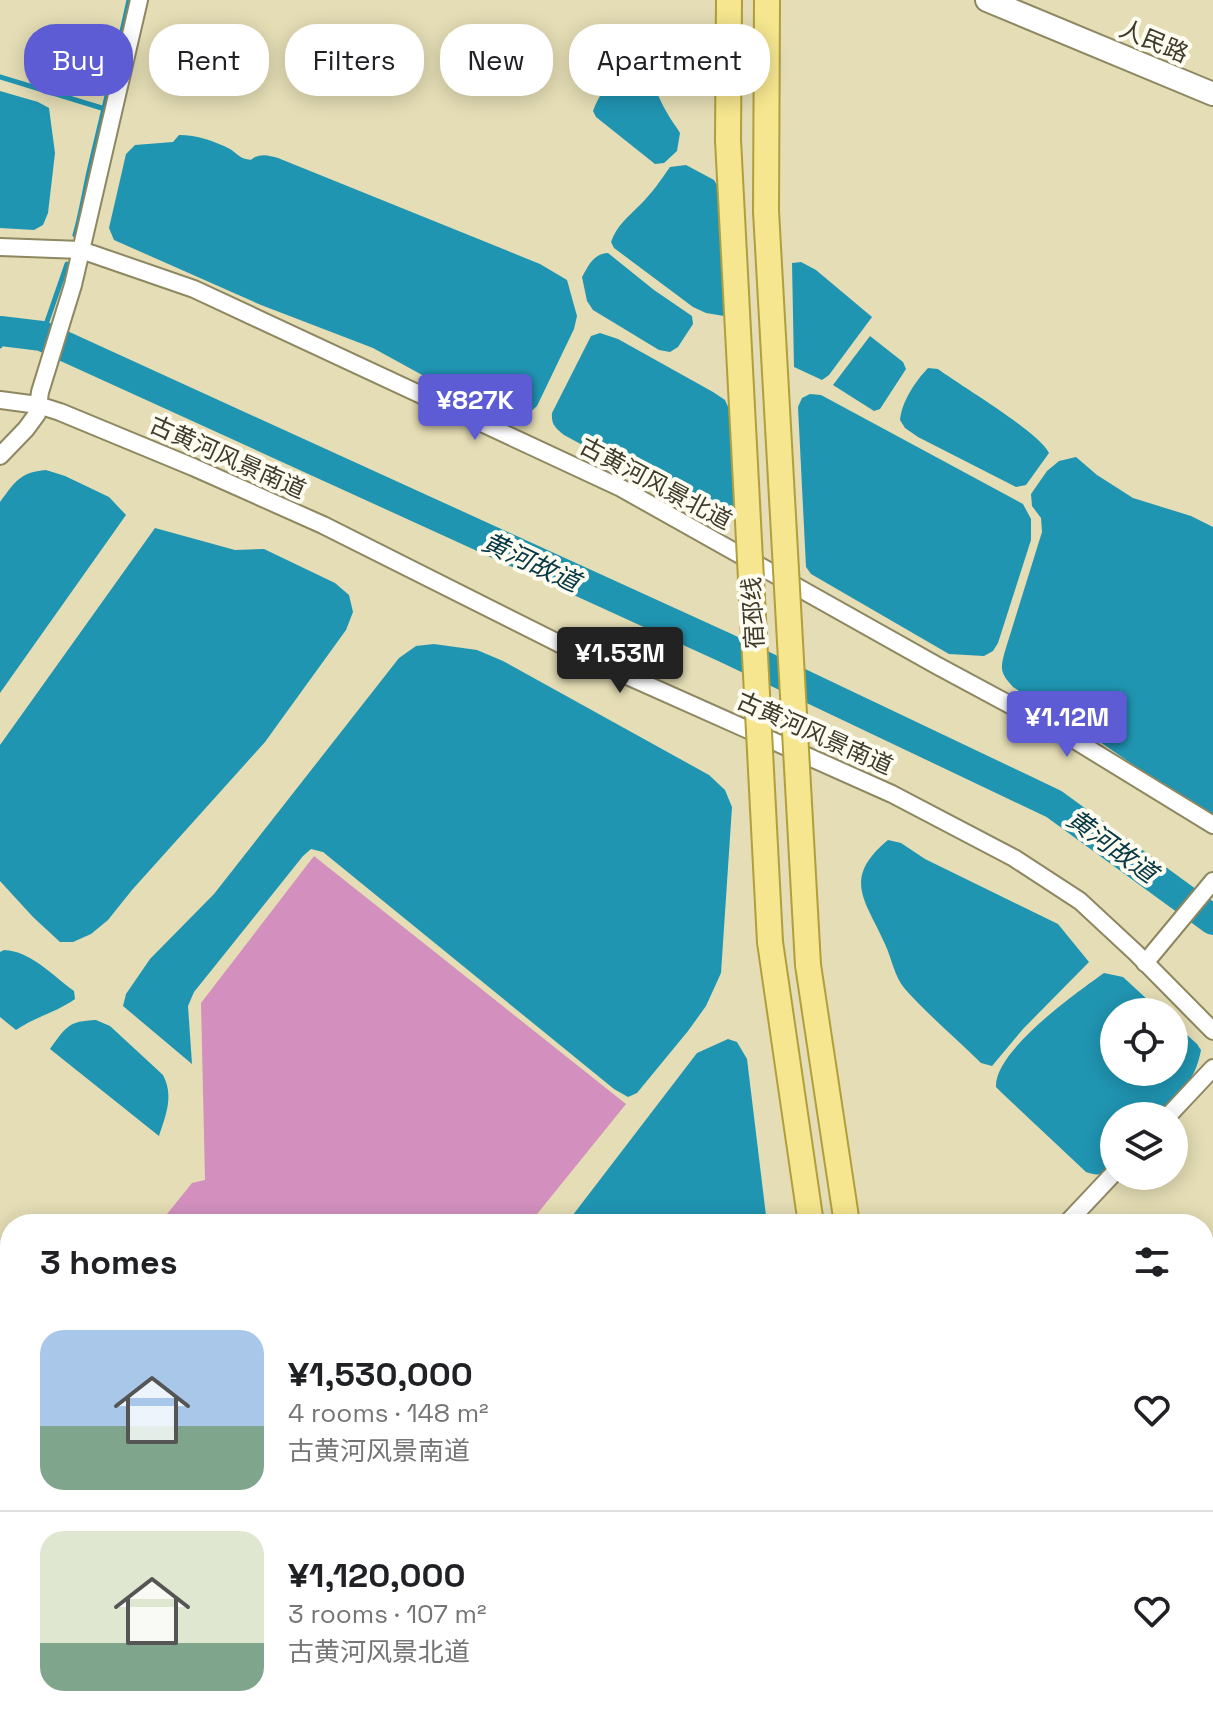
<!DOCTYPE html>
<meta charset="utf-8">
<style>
body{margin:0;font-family:"Space Grotesk","Noto Sans SC",sans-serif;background:#f6f6f6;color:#202124;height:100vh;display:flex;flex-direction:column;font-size:30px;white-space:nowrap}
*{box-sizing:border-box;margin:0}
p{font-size:26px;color:#757577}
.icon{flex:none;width:44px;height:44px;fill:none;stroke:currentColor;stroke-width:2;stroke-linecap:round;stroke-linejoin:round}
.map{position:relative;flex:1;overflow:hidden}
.details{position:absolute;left:0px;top:1214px;width:1214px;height:512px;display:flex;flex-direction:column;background:#fff;border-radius:32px 32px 0 0;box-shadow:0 4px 20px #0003}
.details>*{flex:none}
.guide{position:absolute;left:24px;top:24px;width:800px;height:72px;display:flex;gap:16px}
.fabs{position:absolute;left:1100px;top:998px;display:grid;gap:16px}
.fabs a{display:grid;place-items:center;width:88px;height:88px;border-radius:50%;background:#fff;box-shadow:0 4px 20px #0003;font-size:40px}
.price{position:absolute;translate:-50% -68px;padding:0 18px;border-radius:8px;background:#5d5cd4;color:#fff;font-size:26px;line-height:52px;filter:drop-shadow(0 2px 4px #0008)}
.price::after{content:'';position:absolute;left:50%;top:48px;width:24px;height:18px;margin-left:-12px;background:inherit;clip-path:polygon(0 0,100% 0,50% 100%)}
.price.current{background:#222;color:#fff}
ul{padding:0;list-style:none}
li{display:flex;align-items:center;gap:24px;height:200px;padding:0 40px}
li+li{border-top:2px solid #e0e0e0}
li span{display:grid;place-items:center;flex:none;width:224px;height:160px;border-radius:24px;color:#555}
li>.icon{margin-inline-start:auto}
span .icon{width:96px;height:96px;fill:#fffc;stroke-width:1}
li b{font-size:34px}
h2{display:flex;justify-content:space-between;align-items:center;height:96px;padding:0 40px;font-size:34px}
.pill{padding:0 28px;border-radius:32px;background:#fff;box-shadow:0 4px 20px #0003;font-size:28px;line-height:72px}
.pill.current{background:#5d5cd4;color:#fff}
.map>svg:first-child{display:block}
.green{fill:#d390be}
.water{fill:#2095b2}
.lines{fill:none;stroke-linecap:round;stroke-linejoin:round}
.stream{stroke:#2095b2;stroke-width:5}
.river{stroke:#2095b2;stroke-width:30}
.lane-casing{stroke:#8d8762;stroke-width:12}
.street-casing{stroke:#8d8762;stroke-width:20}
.secondary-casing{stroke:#8d8762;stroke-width:26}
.primary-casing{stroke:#b09f3b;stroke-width:28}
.path{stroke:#ada887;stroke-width:3;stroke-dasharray:6 6;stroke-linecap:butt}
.lane{stroke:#fff;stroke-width:8}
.street{stroke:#fff;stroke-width:16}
.secondary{stroke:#fff;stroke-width:22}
.primary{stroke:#f5e68f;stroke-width:24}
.primary-bridge-casing{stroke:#b09f3b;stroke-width:28;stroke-linecap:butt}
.primary-bridge{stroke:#f5e68f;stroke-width:24}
.labels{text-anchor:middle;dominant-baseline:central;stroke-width:8;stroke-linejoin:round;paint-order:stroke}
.street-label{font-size:24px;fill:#3e3b2b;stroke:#fffdf1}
.water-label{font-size:26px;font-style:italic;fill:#073946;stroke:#fffdf1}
</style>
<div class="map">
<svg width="1213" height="1726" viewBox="0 0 1213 1726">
<rect width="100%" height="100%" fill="#e4ddb5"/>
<g class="green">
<polygon points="314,856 626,1104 529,1224 262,1224 257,1220 253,1224 159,1224 192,1183 205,1180 201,1003"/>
<polygon points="10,1380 10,1716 108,1716 98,1726 0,1726 0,1388"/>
</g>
<g class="water">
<path d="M623 72C655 74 653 88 666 111 670 119 676 126 680 133L677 151 664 163 655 164 596 117 593 111C599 95 608 81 623 72Z"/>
<polygon points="0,91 38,102 49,108 55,153 48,213 43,225 34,230 0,228"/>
<path d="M179 135C197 135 214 141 230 149 235 152 240 158 246 159 253 161 251 158 258 156 265 154 271 156 278 158L540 264 567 280 577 316 574 329 537 406 529 413 519 416 503 413 464 398 373 348 261 305 114 240 109 228 126 154 135 145 173 142Z"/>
<path d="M686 165 714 180 722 193 727 308 724 316 706 313 693 307 614 248 611 242C617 225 628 217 640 205 652 193 661 180 670 167Z"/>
<path d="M608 253 654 290 692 316 693 324 678 347 670 352 659 350 593 310 587 301 582 277C589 265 593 254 608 253Z"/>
<polygon points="801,262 816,270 872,317 829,375 822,380 794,367 792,263"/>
<path d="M600 333 618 339 713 392 725 400 729 409 734 514 731 523 719 519 564 435C555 428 551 424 552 413L591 336Z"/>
<polygon points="870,336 903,362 906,369 880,409 874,411 833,385"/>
<path d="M928 368 938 369C961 386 1039 432 1049 453L1026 485 1016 487 918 437 905 428 900 420C902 401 915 382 928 368Z"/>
<polygon points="810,394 821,395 1023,504 1031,519 1031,540 998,643 993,651 984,656 949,654 811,574 806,567 798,407 802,398"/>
<path d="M1076 457 1097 475 1133 498 1191 516 1213 527V820L1103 744 1013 687C1000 673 1000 669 1005 651L1042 532 1041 518 1032 506 1031 494 1047 471 1059 461Z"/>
<path d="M46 470 65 476 109 497 126 515 0 693V502C15 482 20 472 46 470Z"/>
<polygon points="155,528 235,550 264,549 335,583 349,595 353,612 346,630 265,742 132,890 108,920 91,934 73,942 60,942 33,917 0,881 0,745"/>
<polygon points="434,644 477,650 503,661 709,775 725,790 732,807 721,973 706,1006 688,1031 637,1093 628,1097 614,1089 323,852 311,849 303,856 194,992 188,1006 192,1064 123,1006 126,994 150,959 214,894 399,658 416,646"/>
<path d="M888 840 901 843 925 859 1058 924 1089 962 1023 1029 992 1066 981 1063C957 1039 927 1014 905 989 894 976 892 959 885 944 866 901 841 879 888 840Z"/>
<path d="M4 950C31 951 53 976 74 991L75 999C57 1012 35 1017 16 1030L0 1017V952Z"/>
<path d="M1104 973 1123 977 1161 1012H1114V1072H1174V1023L1197 1044 1201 1050C1195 1082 1180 1093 1159 1116H1114V1164C1104 1174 1100 1177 1086 1172L1003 1094 996 1087C994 1051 1076 993 1104 973Z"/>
<path d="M96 1020 110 1026 163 1075C174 1096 166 1115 159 1136L50 1049C66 1027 68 1021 96 1020Z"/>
<polygon points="728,1039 737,1042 747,1059 767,1224 566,1224 697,1053"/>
<polygon points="1204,1473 1213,1481 1213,1682 1204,1690"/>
<polygon points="988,1716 1167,1716 1155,1726 990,1726"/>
</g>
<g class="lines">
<g class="stream">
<polyline points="0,77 105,109"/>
<path d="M75 235C82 211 85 187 91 163 104 108 117 55 129 0"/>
<polyline points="42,336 67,264"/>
<polyline points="0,346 3,331"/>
</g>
<polyline class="river" points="0,331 42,336 726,648 1054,804 1213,920"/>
<g class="lane-casing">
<polyline id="lane" points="0,1466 10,1476"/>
</g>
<g class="street-casing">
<g id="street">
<polyline points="0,247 81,250 194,289 621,488 936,665 1068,736 1213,825"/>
<polyline points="0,400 38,405 60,412 193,467 323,525 596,662 892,794 1014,858 1080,901 1136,953 1213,1031"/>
<polyline points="0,456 26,429 37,414 40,392 73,285 139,0"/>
<polyline points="1145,963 1213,881"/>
<polyline points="1168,1116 1213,1068"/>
<polyline points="1066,1224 1114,1173"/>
<polyline points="0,1322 10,1330"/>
</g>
</g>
<g class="secondary-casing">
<g id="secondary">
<polyline points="987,0 1213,94"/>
<polyline points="184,1726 199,1716"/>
</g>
</g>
<g class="primary-casing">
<g id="primary">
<polyline points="728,140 729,0"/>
<polyline points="766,211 767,0"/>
<polyline points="770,942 811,1224"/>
<polyline points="808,965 847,1224"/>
<polyline points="883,1716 884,1726"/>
<polyline points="920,1716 922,1726"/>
</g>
</g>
<polyline class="path" points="595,1726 604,1716"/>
<use href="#lane" class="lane"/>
<use href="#street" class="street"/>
<use href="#secondary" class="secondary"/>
<use href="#primary" class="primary"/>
<g class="primary-bridge-casing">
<g id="primary-bridge">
<polyline points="728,140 770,942"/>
<polyline points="766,211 808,965"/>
</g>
</g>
<use href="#primary-bridge" class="primary-bridge"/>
</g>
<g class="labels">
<g class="street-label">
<text transform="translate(1154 41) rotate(23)">人民路</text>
<text transform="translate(228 457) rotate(24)">古黄河风景南道</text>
<text transform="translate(656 483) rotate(28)">古黄河风景北道</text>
<text transform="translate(753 613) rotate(-93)">宿邳线</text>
<text transform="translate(815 733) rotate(24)">古黄河风景南道</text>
</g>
<g class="water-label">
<text transform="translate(531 562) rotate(25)">黄河故道</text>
<text transform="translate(1112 846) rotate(36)">黄河故道</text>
</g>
</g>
</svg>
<div class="fabs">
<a><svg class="icon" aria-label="locate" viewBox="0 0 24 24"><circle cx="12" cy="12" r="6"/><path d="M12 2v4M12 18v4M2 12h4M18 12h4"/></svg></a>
<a><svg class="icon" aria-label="layers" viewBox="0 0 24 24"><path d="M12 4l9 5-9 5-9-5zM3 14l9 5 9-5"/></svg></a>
</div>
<b class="price" style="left:475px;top:442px">¥827K</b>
<b class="price current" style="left:620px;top:695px">¥1.53M</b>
<b class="price" style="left:1067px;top:759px">¥1.12M</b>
<div class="guide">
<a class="pill current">Buy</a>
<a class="pill">Rent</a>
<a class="pill">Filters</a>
<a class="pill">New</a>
<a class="pill">Apartment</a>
</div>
<section class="details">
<h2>3 homes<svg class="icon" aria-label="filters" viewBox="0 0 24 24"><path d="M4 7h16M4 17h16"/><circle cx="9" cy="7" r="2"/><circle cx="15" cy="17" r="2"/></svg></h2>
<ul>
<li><span style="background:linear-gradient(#a9c7e8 60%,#7fa58c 0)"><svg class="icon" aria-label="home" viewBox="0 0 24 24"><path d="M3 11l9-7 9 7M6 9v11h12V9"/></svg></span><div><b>¥1,530,000</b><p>4 rooms · 148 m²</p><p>古黄河风景南道</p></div><svg class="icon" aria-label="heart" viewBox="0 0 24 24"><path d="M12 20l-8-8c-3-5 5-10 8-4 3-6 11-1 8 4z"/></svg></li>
<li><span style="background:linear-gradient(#dfe7d0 70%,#7fa58c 0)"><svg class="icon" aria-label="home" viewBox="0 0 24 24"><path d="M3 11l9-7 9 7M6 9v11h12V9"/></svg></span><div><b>¥1,120,000</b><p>3 rooms · 107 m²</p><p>古黄河风景北道</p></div><svg class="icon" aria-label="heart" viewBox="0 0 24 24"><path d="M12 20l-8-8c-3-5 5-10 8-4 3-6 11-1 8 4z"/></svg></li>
</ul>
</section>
</div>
